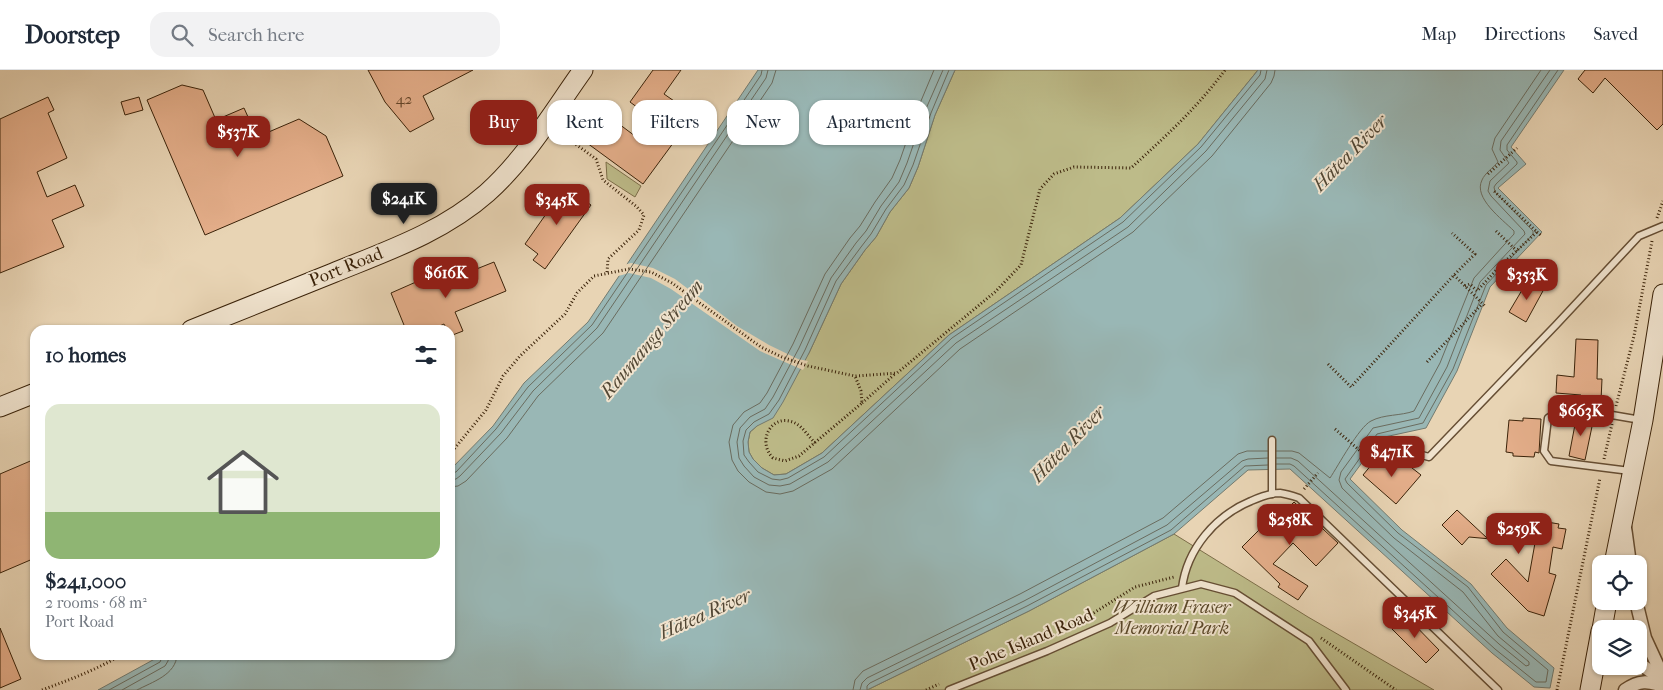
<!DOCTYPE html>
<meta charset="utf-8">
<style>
body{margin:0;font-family:"IM FELL French Canon",serif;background:#f2f2f3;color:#1f2937;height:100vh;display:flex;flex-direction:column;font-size:19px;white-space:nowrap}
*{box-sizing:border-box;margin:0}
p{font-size:16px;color:#747a83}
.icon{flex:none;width:28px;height:28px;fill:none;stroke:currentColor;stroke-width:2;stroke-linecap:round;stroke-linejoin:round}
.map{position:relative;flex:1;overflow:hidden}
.panel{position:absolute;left:30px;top:255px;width:425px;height:335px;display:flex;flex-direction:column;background:#fff;border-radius:15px;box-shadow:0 1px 4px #0004}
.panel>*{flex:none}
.banner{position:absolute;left:470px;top:30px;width:475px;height:45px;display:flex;gap:10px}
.controls{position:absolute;left:1592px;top:485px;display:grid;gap:10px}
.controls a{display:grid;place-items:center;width:55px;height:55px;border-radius:10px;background:#fff;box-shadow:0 1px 4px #0004;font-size:25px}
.price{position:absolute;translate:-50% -42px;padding:0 11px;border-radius:10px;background:#8f2418;color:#fff;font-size:16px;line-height:32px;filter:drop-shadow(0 1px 2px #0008)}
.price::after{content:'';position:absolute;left:50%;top:30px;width:15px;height:11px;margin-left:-8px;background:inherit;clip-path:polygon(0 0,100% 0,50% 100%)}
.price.active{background:#222;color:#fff}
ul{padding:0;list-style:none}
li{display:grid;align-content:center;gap:10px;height:265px;padding:0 15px}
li+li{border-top:1px solid #e0e1e3}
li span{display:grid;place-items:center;height:155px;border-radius:15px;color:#555}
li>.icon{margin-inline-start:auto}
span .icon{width:90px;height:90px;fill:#fffc;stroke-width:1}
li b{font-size:21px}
h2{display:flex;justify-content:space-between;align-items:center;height:60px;padding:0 15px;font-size:21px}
.pill{padding:0 18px;border-radius:15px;background:#fff;box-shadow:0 1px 4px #0004;font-size:18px;line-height:45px}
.pill.active{background:#8f2418;color:#fff}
header{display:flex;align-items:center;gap:30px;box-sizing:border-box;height:70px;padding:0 25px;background:#fff;border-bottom:1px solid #e0e1e3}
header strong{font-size:24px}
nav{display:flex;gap:28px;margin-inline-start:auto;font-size:18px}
.search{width:350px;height:45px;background:#f2f2f3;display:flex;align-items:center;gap:12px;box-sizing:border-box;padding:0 18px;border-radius:15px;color:#747a83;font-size:19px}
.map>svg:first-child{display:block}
.green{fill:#bdbb89;stroke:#7c6e49}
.water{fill:#99b7b5;stroke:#737b70}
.pier{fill:#e8d4b4}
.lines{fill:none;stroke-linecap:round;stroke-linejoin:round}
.shore{stroke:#6a6c5f;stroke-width:1}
.building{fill:#e4ae8a;stroke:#3a2209}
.lane-casing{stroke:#664e34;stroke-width:9}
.street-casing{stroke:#664e34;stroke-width:15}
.secondary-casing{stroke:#3a2209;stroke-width:21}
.path{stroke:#3a2209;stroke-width:3;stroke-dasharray:1 2.5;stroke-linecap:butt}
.lane{stroke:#f0e3ce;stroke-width:6}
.street{stroke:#f0e3ce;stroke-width:12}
.secondary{stroke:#f0e3ce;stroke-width:19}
.labels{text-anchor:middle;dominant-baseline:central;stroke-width:4;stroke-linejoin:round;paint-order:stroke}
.number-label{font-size:15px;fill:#644529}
.street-label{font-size:18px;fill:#3a2209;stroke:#f0e3ce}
.park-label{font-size:18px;font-style:italic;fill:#5b4829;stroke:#f0e3ce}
.water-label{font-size:19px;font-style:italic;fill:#524734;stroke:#f0e3ce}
</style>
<header>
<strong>Doorstep</strong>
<div class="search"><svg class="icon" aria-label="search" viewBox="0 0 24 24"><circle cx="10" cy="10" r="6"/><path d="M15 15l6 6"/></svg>Search here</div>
<nav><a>Map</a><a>Directions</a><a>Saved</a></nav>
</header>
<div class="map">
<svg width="1663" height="620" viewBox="0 0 1663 620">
<rect width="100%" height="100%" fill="#e8d4b4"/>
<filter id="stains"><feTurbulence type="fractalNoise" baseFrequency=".004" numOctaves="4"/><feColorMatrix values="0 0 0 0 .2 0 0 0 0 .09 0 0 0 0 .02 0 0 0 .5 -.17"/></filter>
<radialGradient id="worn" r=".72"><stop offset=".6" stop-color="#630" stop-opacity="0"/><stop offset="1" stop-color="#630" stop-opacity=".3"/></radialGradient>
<g class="green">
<polygon points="955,0 1258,0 1198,74 1120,148 949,265 822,383 786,404 774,405 762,398 753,389 749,382 748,372 750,362 757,356 809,283 841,214 865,180 876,167 890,142 909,118 918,97 935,45"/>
<polygon points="606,92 641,116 635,127 607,109"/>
<polygon points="1174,464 1308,547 1434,620 867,620 1029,541"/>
</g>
<polygon class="water" points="758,0 955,0 935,45 918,97 909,118 890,142 876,167 865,180 841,214 809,283 783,332 773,348 757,356 750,362 748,372 749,382 753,389 762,398 774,405 786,404 822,383 949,265 1120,148 1198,74 1258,0 1564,0 1511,77 1526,94 1498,118 1542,162 1490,217 1457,301 1426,358 1380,368 1350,409 1402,460 1471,514 1507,558 1554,598 1550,618 1534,617 1492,583 1290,399 1248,400 1174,464 1029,541 867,620 98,620 162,585 450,585 450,400 493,356 524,313 588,252"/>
<polygon class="pier" points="631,193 653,198 675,209 737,256 769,275 798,289 808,291 803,300 760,281 671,219 651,208 629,203 615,207 623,195"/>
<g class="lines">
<g class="shore">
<polyline points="934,0 918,38 900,90 892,108 875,132 860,156 850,168 825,204 793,274 767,323 760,333 744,342 733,355 729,372 732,390 738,401 749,412 766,422 780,424 793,421 832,399 960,279 1133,162 1212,86 1271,13 1274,6 1275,0"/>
<polyline points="943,0 925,41 907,93 899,112 881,136 866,161 856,173 831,208 799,278 773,327 765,339 750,347 740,358 737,372 739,388 744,396 754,407 769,415 780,416 790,414 828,392 956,273 1128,157 1206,81 1265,9 1267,0"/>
<polyline points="949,0 931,43 913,95 904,115 886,139 871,164 861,177 836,211 805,280 779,330 769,344 754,352 746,360 743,371 744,385 749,392 758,402 772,409 780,410 788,408 824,387 952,268 1123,152 1201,77 1260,5 1261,0"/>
<path d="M1276 381H1292L1299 383 1330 408C1338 396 1359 357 1371 351 1384 344 1401 346 1414 341L1440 293 1474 208 1514 164V161C1502 149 1473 128 1482 110 1485 103 1493 98 1498 92L1492 79 1495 68 1541 0"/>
<polyline points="1276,388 1291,388 1298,391 1499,574 1526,596 1529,595 1529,592 1498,566 1463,522 1394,468 1342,418 1339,410 1341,402 1373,358 1419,348 1447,297 1480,212 1525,164 1524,161 1491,126 1488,121 1490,111 1509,93 1500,80 1501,71 1550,0"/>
<polyline points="1276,394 1290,394 1294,396 1495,579 1536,612 1546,612 1548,600 1503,562 1468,517 1398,463 1347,413 1345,409 1377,364 1423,353 1453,299 1486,215 1533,164 1533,161 1495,122 1494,117 1496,114 1517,94 1517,92 1507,80 1507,75 1558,0"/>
<polyline points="450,403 456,402 496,359 528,317 592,255 761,5 762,0"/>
<polyline points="450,410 456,409 460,406 501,363 533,321 597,258 766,8 768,0"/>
<polyline points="450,417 458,416 466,411 507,368 538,326 603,263 772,13 776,0"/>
<polyline points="109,620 160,592 163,585"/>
<polyline points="122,620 165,596 168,591 169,585"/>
<path d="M137 620C152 612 176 605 177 585"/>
<polyline points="853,620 855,610 863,601 1020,524 1163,448 1238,384 1247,381 1268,381"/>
<polyline points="860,620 862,613 867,608 1024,531 1167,455 1242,391 1248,389 1268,388"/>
<polyline points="867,620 867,616 870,613 1027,536 1171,460 1245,396 1268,395"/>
</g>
</g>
<g class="building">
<polygon points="368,0 473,0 423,26 434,49 410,62 385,32"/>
<polygon points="653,0 681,0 664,24 700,49 688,65 682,61 643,114 587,73 607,45 635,66 649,46 630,32"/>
<polygon points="1585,0 1663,0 1663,54 1657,60 1605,8 1593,23 1578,9"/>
<polygon points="182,15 203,20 216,50 244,38 257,67 299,49 326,66 343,106 205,165 147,30"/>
<polygon points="48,27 54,40 48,43 67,88 37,102 47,127 75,115 84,136 52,150 64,177 0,203 0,49"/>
<polygon points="139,27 143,40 125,45 121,32"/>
<polygon points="565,117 591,135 545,199 533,190 538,184 525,174"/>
<polygon points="494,192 506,221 455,242 463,261 450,266 450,260 447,260 444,254 431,260 406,260 391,223 425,208 429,218"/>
<polygon points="1528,210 1544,219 1526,252 1509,242"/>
<polygon points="1576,269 1598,270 1597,309 1602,309 1601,331 1597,330 1596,337 1579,334 1581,325 1556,323 1557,305 1574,307"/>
<polygon points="1577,344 1594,347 1585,390 1569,386"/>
<polygon points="1523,348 1541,349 1539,383 1535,382 1534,387 1513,386 1513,383 1506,382 1509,350 1523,351"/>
<polygon points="1398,387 1421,405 1396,434 1363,405 1377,388 1381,388 1391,396"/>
<polygon points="35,389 35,488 0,503 0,404"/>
<polygon points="1294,432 1338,473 1316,496 1293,473 1273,494 1308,516 1298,530 1278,517 1280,514 1242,477 1262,457 1266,461"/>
<polygon points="1457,440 1487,468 1488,447 1534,451 1535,450 1559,454 1558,458 1566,459 1562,479 1553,477 1549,503 1556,505 1544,546 1528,541 1491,504 1506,489 1528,512 1535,473 1469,467 1462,475 1442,455"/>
<polygon points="1405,545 1439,580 1426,593 1392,559"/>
<polygon points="0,558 21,609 0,618"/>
</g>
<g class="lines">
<g class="lane-casing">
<g id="lane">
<polyline points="1379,383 1407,381 1429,387 1556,255 1639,166 1663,156"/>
<polyline points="1630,401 1551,391 1544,381 1548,348 1565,337 1641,350"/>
<polyline points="1272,424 1272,370"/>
<path d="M1182 518C1187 479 1215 446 1251 431 1260 427 1270 423 1280 423 1287 424 1293 426 1299 428L1498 620"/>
<polyline points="949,620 1047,581 1110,553 1154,526 1201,514 1235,523 1309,571 1346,620"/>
</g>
</g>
<g class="street-casing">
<g id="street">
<polyline points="1625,457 1630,494"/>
<polyline points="1636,531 1645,568 1663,607"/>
<polyline points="1639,593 1661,609"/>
<path d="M1625 620C1639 610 1648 611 1663 616"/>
</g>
</g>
<g class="secondary-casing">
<g id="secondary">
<path d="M191 260C239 241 285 222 333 203 387 181 443 162 487 123 526 88 553 42 583 0"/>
<polyline points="0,337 35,323"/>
<polyline points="1614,494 1643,350 1663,224"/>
<polyline points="1602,559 1607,531"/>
<polyline points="1590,620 1601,561"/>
</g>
</g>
<g class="path">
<polyline points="559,62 596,89 603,110 637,137 644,145 639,160 608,189 607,203"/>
<polyline points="1488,104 1517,78"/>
<polyline points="1657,148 1663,131"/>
<polyline points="1496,161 1517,181"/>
<polyline points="1537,162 1542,166"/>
<polyline points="1454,205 1485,236"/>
<polyline points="1465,216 1470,214 1477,221 1500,196 1537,162 1494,121"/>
<polyline points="1427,292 1482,234"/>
<polyline points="1328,294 1351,317 1454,205 1475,184 1452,163"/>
<polyline points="862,333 896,303"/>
<polyline points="1616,336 1634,266 1652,171"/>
<polyline points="1335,359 1366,386"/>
<path d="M815 373C809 367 803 357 795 353 772 342 756 371 773 388L785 391 799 386 862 333 861 321 855 306"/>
<path d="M450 384 486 340 503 306 520 286 565 244 577 223 594 206 629 199 651 202 672 213 761 277 782 287 808 296 855 306 897 303 995 222 1021 195 1040 119 1054 104 1074 97 1131 98C1165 67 1198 37 1225 0"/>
<polyline points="1604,389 1612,354"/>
<polyline points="1304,419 1318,403"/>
<polyline points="1073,556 1135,517 1174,507"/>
<polyline points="1321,568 1396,620"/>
<polyline points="226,588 232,585"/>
<path d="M42 620C69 610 96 600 121 585"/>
<polyline points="926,620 939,614"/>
<polyline points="1557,620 1600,408"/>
</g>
<use href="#lane" class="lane"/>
<use href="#street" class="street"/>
<use href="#secondary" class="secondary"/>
</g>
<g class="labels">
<g class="number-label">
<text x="404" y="29">42</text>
</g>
<g class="street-label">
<text transform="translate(346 197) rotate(-22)">Port Road</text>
<text transform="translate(1031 570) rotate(-23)">Pohe Island Road</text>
</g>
<g class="park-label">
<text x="1172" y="537">William Fraser<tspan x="1172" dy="21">Memorial Park</tspan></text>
</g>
<g class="water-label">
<text transform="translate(1350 83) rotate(-46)">Hātea River</text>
<text transform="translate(652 269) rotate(-50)">Raumanga Stream</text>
<text transform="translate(1068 374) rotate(-46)">Hātea River</text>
<text transform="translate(705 544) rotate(-24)">Hātea River</text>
</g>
</g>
<rect width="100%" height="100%" filter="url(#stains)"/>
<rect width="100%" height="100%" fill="url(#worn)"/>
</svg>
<div class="controls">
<a><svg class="icon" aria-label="locate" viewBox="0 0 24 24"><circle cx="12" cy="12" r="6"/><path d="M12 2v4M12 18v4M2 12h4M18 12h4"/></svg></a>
<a><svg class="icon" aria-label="layers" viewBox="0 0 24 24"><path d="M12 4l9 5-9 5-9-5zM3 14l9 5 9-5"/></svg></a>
</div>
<b class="price" style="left:238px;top:88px">$537K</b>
<b class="price active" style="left:404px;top:155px">$241K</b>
<b class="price" style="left:557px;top:156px">$345K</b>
<b class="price" style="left:446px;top:229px">$616K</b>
<b class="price" style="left:1527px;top:231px">$353K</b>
<b class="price" style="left:1581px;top:367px">$663K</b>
<b class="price" style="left:1392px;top:408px">$471K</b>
<b class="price" style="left:1290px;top:476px">$258K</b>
<b class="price" style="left:1519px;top:485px">$259K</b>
<b class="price" style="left:1415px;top:569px">$345K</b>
<div class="banner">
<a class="pill active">Buy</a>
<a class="pill">Rent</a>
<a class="pill">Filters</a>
<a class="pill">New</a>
<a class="pill">Apartment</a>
</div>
<section class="panel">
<h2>10 homes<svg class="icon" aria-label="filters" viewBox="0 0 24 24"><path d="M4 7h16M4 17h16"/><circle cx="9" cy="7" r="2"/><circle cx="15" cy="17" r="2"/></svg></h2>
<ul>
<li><span style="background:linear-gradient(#dfe7d0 70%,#8fb573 0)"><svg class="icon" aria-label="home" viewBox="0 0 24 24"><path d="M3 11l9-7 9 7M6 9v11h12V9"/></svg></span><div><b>$241,000</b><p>2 rooms · 68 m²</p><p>Port Road</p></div></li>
</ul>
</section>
</div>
